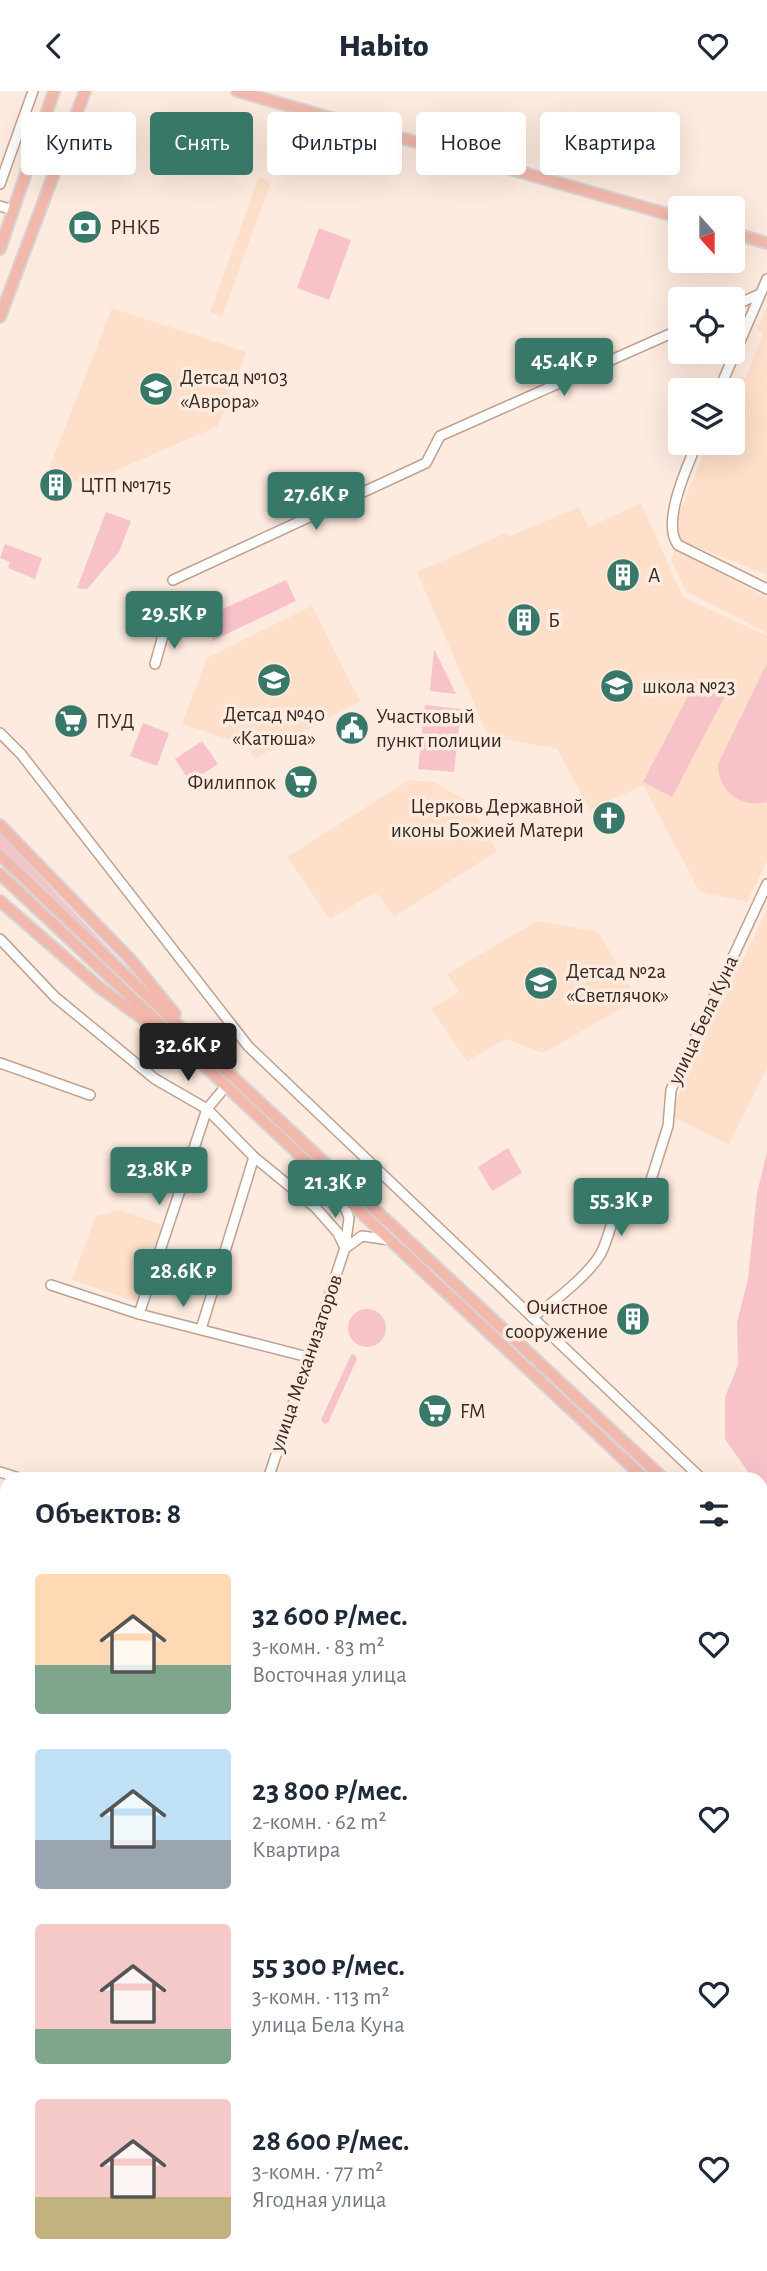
<!DOCTYPE html>
<html lang="ru">
<meta charset="utf-8">
<style>
body{margin:0;font-family:"Alegreya Sans",sans-serif;background:#f6f6f7;color:#1f2937;height:100vh;display:flex;flex-direction:column;font-size:26px;white-space:nowrap}
*{box-sizing:border-box;margin:0}
p{font-size:23px;color:#747a83}
.icon{flex:none;width:38px;height:38px;fill:none;stroke:currentColor;stroke-width:2;stroke-linecap:round;stroke-linejoin:round}
.map{position:relative;flex:1;overflow:hidden}
.side{position:absolute;left:0px;top:1381px;width:768px;height:800px;display:flex;flex-direction:column;background:#fff;border-radius:21px 21px 0 0;box-shadow:0 7px 28px #0002}
.side>*{flex:none}
.hud{position:absolute;left:21px;top:21px;width:726px;height:63px;display:flex;gap:14px}
.needle{width:46px;rotate:159deg}
.buttons{position:absolute;left:668px;top:105px;display:grid;gap:14px}
.buttons a{display:grid;place-items:center;width:77px;height:77px;border-radius:7px;background:#fff;box-shadow:0 7px 28px #0002;font-size:35px}
.price{position:absolute;translate:-50% -60px;padding:0 16px;border-radius:7px;background:#377868;color:#fff;font-size:23px;line-height:46px;filter:drop-shadow(0 2px 4px #0008)}
.price::after{content:'';position:absolute;left:50%;top:42px;width:21px;height:16px;margin-left:-10px;background:inherit;clip-path:polygon(0 0,100% 0,50% 100%)}
.price.on{background:#222;color:#fff}
ul{padding:0;list-style:none}
li{display:flex;align-items:center;gap:21px;height:175px;padding:0 35px}
li span{display:grid;place-items:center;flex:none;width:196px;height:140px;border-radius:7px;color:#555}
li>.icon{margin-inline-start:auto}
span .icon{width:84px;height:84px;fill:#fffc;stroke-width:1}
li b{font-size:30px}
h2{display:flex;justify-content:space-between;align-items:center;height:84px;padding:0 35px;font-size:30px}
.tag{padding:0 24px;border-radius:7px;background:#fff;box-shadow:0 7px 28px #0002;font-size:24px;line-height:63px}
.tag.on{background:#377868;color:#fff}
header{display:flex;justify-content:space-between;align-items:center;height:91px;padding:0 35px;background:#fff;font-size:32px;font-weight:800}
.map>svg:first-child{display:block}
.built{fill:#fddfca}
.green{fill:#f8c2c9}
.lines{fill:none;stroke-linecap:round;stroke-linejoin:round}
.stream{stroke:#968d52;stroke-width:2.5}
.minor-casing{stroke:#bfa28e;stroke-width:12}
.major-casing{stroke:#d7d4d3;stroke-width:14}
.minor{stroke:#fff;stroke-width:9}
.major{stroke:#f3b8ac;stroke-width:10}
.labels{text-anchor:middle;dominant-baseline:central;stroke-width:7;stroke-linejoin:round;paint-order:stroke}
.poi-label{font-size:21px;fill:#362a22;stroke:#feebdf;text-anchor:start}
.street-label{font-size:21px;fill:#362a22;stroke:#feebdf}
</style>
<header><svg class="icon" aria-label="back" viewBox="0 0 24 24"><path d="M15 5l-7 7 7 7"/></svg>Habito<svg class="icon" aria-label="heart" viewBox="0 0 24 24"><path d="M12 20l-8-8c-3-5 5-10 8-4 3-6 11-1 8 4z"/></svg></header>
<div class="map">
<svg width="767" height="2180" viewBox="0 0 767 2180">
<rect width="100%" height="100%" fill="#feebdf"/>
<g class="built">
<polygon points="259,86 271,91 222,226 210,221"/>
<polygon points="767,215 767,484 682,450 674,435 708,352 733,352 733,299 728,299 734,286 746,286 749,279 763,242 757,239"/>
<polygon points="112,217 246,261 218,335 85,393 48,380"/>
<polygon points="641,412 683,506 767,545 767,770 747,811 700,801 643,694 590,719 557,658 488,645 417,481 506,442 508,446 579,416 589,436"/>
<polygon points="675,459 767,507 767,542 686,500 671,470"/>
<polygon points="312,515 360,610 255,668 246,654 182,633 207,567"/>
<polygon points="409,689 433,691 469,711 497,760 394,826 379,804 372,803 330,828 287,766"/>
<polygon points="767,818 767,977 729,1053 669,1024"/>
<polygon points="537,830 598,841 638,908 543,962 506,948 467,970 431,918 459,901 447,883"/>
<polygon points="120,1119 168,1136 140,1212 72,1189 96,1125"/>
</g>
<g class="green">
<polygon points="319,137 351,149 329,209 297,197"/>
<polygon points="106,421 131,430 119,461 87,498 77,497"/>
<polygon points="5,453 42,467 35,488 8,477 10,471 0,467"/>
<polygon points="286,489 296,510 212,550 223,518"/>
<polygon points="434,558 456,603 430,600"/>
<path d="M767 572V711C740 718 718 700 718 673Z"/>
<polygon points="696,590 725,605 672,706 643,691"/>
<polygon points="425,614 461,618 454,681 418,678"/>
<polygon points="143,632 169,642 157,675 130,665"/>
<polygon points="202,650 218,673 190,691 175,668"/>
<polygon points="0,743 123,873 125,877 0,758"/>
<polygon points="508,1057 522,1082 492,1100 478,1076"/>
<polygon points="767,1061 767,1414 761,1403 761,1388 753,1388 725,1348 725,1306 738,1274 737,1231 748,1188 757,1102"/>
<circle cx="367" cy="1237" r="19"/>
<polygon points="354,1263 357,1268 328,1332 324,1333 321,1329 351,1264"/>
<polygon points="767,2084 767,2180 587,2180 598,2174 761,2174 761,2087"/>
</g>
<g class="lines">
<polyline class="stream" points="370,2180 376,2174"/>
<g class="minor-casing">
<g id="minor">
<polyline points="0,93 33,0"/>
<polyline points="0,115 13,119"/>
<polyline points="733,215 760,203"/>
<polyline points="719,299 767,188"/>
<path d="M697 352C687 376 661 432 678 454L767 498"/>
<polyline points="173,489 426,372 440,345 681,238"/>
<polyline points="155,573 164,541"/>
<polyline points="0,642 21,663 248,955 702,1388"/>
<polyline points="0,848 55,906 155,988 207,1018 254,1066 315,1116 338,1142 345,1157"/>
<polyline points="0,972 90,1004"/>
<polyline points="347,1156 362,1145 390,1149"/>
<polyline points="51,1194 139,1223 308,1266"/>
<polyline points="139,1223 207,1018 226,995"/>
<path d="M532 1226C552 1213 594 1180 603 1158 611 1139 614 1120 624 1101L650 1092 668 1035 671 999 767 793"/>
<polyline points="201,1238 254,1066"/>
<polyline points="0,1381 22,1388"/>
<polyline points="268,1388 345,1157 349,1127 340,1103"/>
<polyline points="761,1445 767,1450"/>
<polyline points="0,1518 7,1521"/>
<polyline points="0,1694 7,1697"/>
<polyline points="0,1772 7,1776"/>
<polyline points="0,1859 7,1862"/>
<polyline points="0,1943 7,1947"/>
<polyline points="0,2018 7,2004"/>
<polyline points="0,2045 7,2047"/>
<polyline points="343,2174 345,2180"/>
<polyline points="73,2180 77,2174"/>
<polyline points="183,2180 186,2174"/>
<polyline points="470,2180 475,2174"/>
</g>
</g>
<g class="major-casing">
<g id="major">
<polyline points="237,0 681,127"/>
<polyline points="733,142 767,152"/>
<polyline points="0,158 54,0"/>
<polyline points="0,226 85,0"/>
<polyline points="0,734 130,868 175,923"/>
<polyline points="0,764 205,960 664,1388"/>
<polyline points="0,783 645,1388"/>
<polyline points="0,810 99,896 158,939"/>
<polyline points="761,1479 767,1484"/>
<polyline points="761,1498 767,1504"/>
</g>
</g>
<use href="#minor" class="minor"/>
<use href="#major" class="major"/>
</g>
<defs>
<g id="bank-disc" transform="scale(1.75)"><circle r="9.5" fill="#377868" stroke="#feebdf"/><path d="M-6-4H6V4H-6ZM0-2.3a2.3 2.3 0 1 0 0 4.6a2.3 2.3 0 1 0 0-4.6Z" fill="#fff"/></g>
<g id="school-disc" transform="scale(1.75)"><circle r="9.5" fill="#377868" stroke="#feebdf"/><path d="M0-5L7-2L0 1L-7-2ZM-4 1L0 2.5L4 1V4Q0 6-4 4Z" fill="#fff"/></g>
<g id="building-disc" transform="scale(1.75)"><circle r="9.5" fill="#377868" stroke="#feebdf"/><path d="M-4-6H4V6H1V3H-1V6H-4ZM-2.5-4.3h1.7v1.8h-1.7ZM.8-4.3h1.7v1.8H.8ZM-2.5-1h1.7V.8h-1.7ZM.8-1h1.7V.8H.8Z" fill="#fff"/></g>
<g id="supermarket-disc" transform="scale(1.75)"><circle r="9.5" fill="#377868" stroke="#feebdf"/><path d="M-6-5.5h2.5l.6 2H6L4.5 2H-2.5L-4.4-4H-6ZM-1.5 3.2a1.3 1.3 0 1 0 .1 0ZM3 3.2a1.3 1.3 0 1 0 .1 0Z" fill="#fff"/></g>
<g id="civic-disc" transform="scale(1.75)"><circle r="9.5" fill="#377868" stroke="#feebdf"/><path d="M-.6-6.5H3V-4.5H.6V-3L4-1V1h2V6H-6V1h2V-1L-.6-3ZM-1.2 2.5V6h2.4V2.5Z" fill="#fff"/></g>
<g id="church-disc" transform="scale(1.75)"><circle r="9.5" fill="#377868" stroke="#feebdf"/><path d="M-1.2-6h2.4v3.5h3.3v2.4h-3.3V6h-2.4V-.1h-3.3v-2.4h3.3Z" fill="#fff"/></g>
</defs>
<g fill-rule="evenodd">
<use href="#bank-disc" x="85" y="136"/>
<use href="#school-disc" x="156" y="298"/>
<use href="#building-disc" x="56" y="394"/>
<use href="#building-disc" x="623" y="484"/>
<use href="#building-disc" x="524" y="529"/>
<use href="#school-disc" x="274" y="589"/>
<use href="#school-disc" x="617" y="595"/>
<use href="#supermarket-disc" x="71" y="630"/>
<use href="#civic-disc" x="352" y="637"/>
<use href="#supermarket-disc" x="301" y="691"/>
<use href="#church-disc" x="609" y="727"/>
<use href="#school-disc" x="541" y="892"/>
<use href="#building-disc" x="633" y="1228"/>
<use href="#supermarket-disc" x="435" y="1320"/>
</g>
<g class="labels">
<g class="poi-label">
<text x="110" y="136">РНКБ</text>
<text x="180" y="286">Детсад №103<tspan x="180" dy="24">«Аврора»</tspan></text>
<text x="80" y="394">ЦТП №1715</text>
<text x="648" y="484">А</text>
<text x="548" y="529">Б</text>
<text x="642" y="595">школа №23</text>
<text x="274" y="623" text-anchor="middle">Детсад №40<tspan x="274" dy="24">«Катюша»</tspan></text>
<text x="376" y="625">Участковый<tspan x="376" dy="24">пункт полиции</tspan></text>
<text x="96" y="630">ПУД</text>
<text x="276" y="691" text-anchor="end">Филиппок</text>
<text x="584" y="715" text-anchor="end">Церковь Державной<tspan x="584" dy="24">иконы Божией Матери</tspan></text>
<text x="566" y="880">Детсад №2а<tspan x="566" dy="24">«Светлячок»</tspan></text>
<text x="608" y="1216" text-anchor="end">Очистное<tspan x="608" dy="24">сооружение</tspan></text>
<text x="460" y="1320">FM</text>
</g>
<g class="street-label">
<text transform="translate(703 929) rotate(-65)">улица Бела Куна</text>
<text transform="translate(306 1272) rotate(-71)">улица Механизаторов</text>
</g>
</g>
</svg>
<div class="buttons">
<a><svg class="needle" viewBox="-14 -14 28 28"><path d="M0-13l5 13h-10z" fill="#e53935"/><path d="M0 13l5-13h-10z" fill="#747a83"/></svg></a>
<a><svg class="icon" aria-label="locate" viewBox="0 0 24 24"><circle cx="12" cy="12" r="6"/><path d="M12 2v4M12 18v4M2 12h4M18 12h4"/></svg></a>
<a><svg class="icon" aria-label="layers" viewBox="0 0 24 24"><path d="M12 4l9 5-9 5-9-5zM3 14l9 5 9-5"/></svg></a>
</div>
<b class="price" style="left:564px;top:307px">45.4K ₽</b>
<b class="price" style="left:316px;top:441px">27.6K ₽</b>
<b class="price" style="left:174px;top:560px">29.5K ₽</b>
<b class="price on" style="left:188px;top:992px">32.6K ₽</b>
<b class="price" style="left:159px;top:1116px">23.8K ₽</b>
<b class="price" style="left:335px;top:1129px">21.3K ₽</b>
<b class="price" style="left:621px;top:1147px">55.3K ₽</b>
<b class="price" style="left:183px;top:1218px">28.6K ₽</b>
<div class="hud">
<a class="tag">Купить</a>
<a class="tag on">Снять</a>
<a class="tag">Фильтры</a>
<a class="tag">Новое</a>
<a class="tag">Квартира</a>
</div>
<section class="side">
<h2>Объектов: 8<svg class="icon" aria-label="filters" viewBox="0 0 24 24"><path d="M4 7h16M4 17h16"/><circle cx="9" cy="7" r="2"/><circle cx="15" cy="17" r="2"/></svg></h2>
<ul>
<li><span style="background:linear-gradient(#ffd9b3 65%,#7fa58c 0)"><svg class="icon" aria-label="home" viewBox="0 0 24 24"><path d="M3 11l9-7 9 7M6 9v11h12V9"/></svg></span><div><b>32 600 ₽/мес.</b><p>3-комн. · 83 m²</p><p>Восточная улица</p></div><svg class="icon" aria-label="heart" viewBox="0 0 24 24"><path d="M12 20l-8-8c-3-5 5-10 8-4 3-6 11-1 8 4z"/></svg></li>
<li><span style="background:linear-gradient(#bfe0f5 65%,#9aa5b1 0)"><svg class="icon" aria-label="home" viewBox="0 0 24 24"><path d="M3 11l9-7 9 7M6 9v11h12V9"/></svg></span><div><b>23 800 ₽/мес.</b><p>2-комн. · 62 m²</p><p>Квартира</p></div><svg class="icon" aria-label="heart" viewBox="0 0 24 24"><path d="M12 20l-8-8c-3-5 5-10 8-4 3-6 11-1 8 4z"/></svg></li>
<li><span style="background:linear-gradient(#f6c9c9 75%,#7fa58c 0)"><svg class="icon" aria-label="home" viewBox="0 0 24 24"><path d="M3 11l9-7 9 7M6 9v11h12V9"/></svg></span><div><b>55 300 ₽/мес.</b><p>3-комн. · 113 m²</p><p>улица Бела Куна</p></div><svg class="icon" aria-label="heart" viewBox="0 0 24 24"><path d="M12 20l-8-8c-3-5 5-10 8-4 3-6 11-1 8 4z"/></svg></li>
<li><span style="background:linear-gradient(#f6c9c9 70%,#c2b280 0)"><svg class="icon" aria-label="home" viewBox="0 0 24 24"><path d="M3 11l9-7 9 7M6 9v11h12V9"/></svg></span><div><b>28 600 ₽/мес.</b><p>3-комн. · 77 m²</p><p>Ягодная улица</p></div><svg class="icon" aria-label="heart" viewBox="0 0 24 24"><path d="M12 20l-8-8c-3-5 5-10 8-4 3-6 11-1 8 4z"/></svg></li>
</ul>
</section>
</div>
